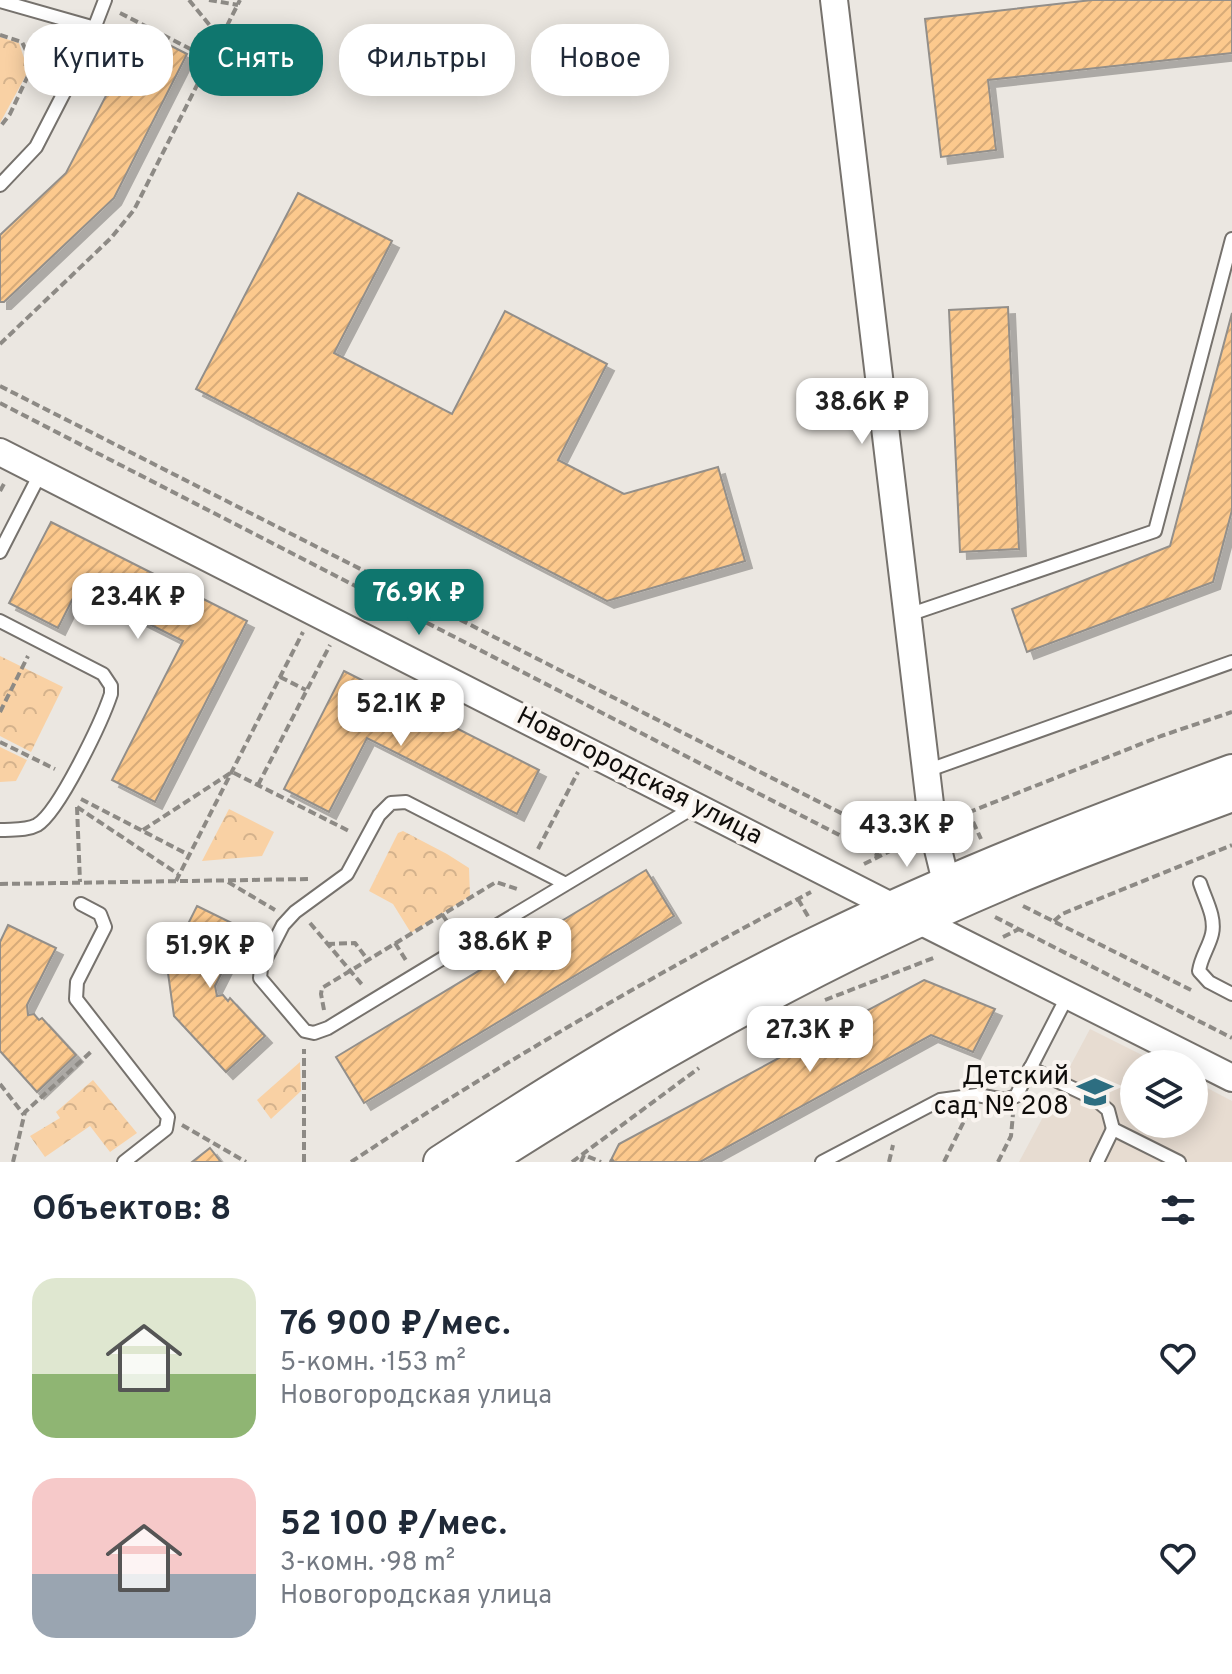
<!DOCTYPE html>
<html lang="ru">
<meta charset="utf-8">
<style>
body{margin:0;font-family:Overpass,sans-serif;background:#f6f6f7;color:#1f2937;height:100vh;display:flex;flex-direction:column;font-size:30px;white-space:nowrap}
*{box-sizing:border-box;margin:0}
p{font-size:26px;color:#747a83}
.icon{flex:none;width:44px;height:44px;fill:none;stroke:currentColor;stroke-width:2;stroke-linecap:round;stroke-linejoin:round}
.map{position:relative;height:1162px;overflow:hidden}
.details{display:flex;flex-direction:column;background:#fff;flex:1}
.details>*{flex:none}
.top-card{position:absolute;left:24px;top:24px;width:800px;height:72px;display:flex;gap:16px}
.controls{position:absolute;left:1120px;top:1050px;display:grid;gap:16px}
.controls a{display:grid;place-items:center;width:88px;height:88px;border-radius:50%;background:#fff;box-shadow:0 4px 20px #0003;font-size:40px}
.price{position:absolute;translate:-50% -68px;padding:0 18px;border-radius:16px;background:#fff;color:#222;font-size:26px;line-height:52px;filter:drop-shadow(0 2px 4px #0008)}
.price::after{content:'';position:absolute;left:50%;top:48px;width:24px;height:18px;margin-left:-12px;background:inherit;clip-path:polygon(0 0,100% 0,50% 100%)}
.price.current{background:#0f766e;color:#fff}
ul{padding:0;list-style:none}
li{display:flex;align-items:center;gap:24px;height:200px;padding:0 32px}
li span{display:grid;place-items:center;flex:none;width:224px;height:160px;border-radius:24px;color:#555}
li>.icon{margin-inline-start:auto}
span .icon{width:96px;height:96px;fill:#fffc;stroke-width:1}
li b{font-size:34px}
h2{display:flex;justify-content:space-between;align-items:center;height:96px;padding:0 32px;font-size:34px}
.tag{padding:0 28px;border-radius:32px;background:#fff;box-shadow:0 4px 20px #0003;font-size:28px;line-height:72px}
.tag.current{background:#0f766e;color:#fff}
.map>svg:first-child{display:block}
.built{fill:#e7dcd1}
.park{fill:url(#park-crowns)}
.building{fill:url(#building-hatch);stroke:#938f8a;stroke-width:2;filter:url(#shadow)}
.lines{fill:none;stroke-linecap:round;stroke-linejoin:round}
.service-casing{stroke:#76726d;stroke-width:16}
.minor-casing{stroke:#76726d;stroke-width:30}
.tertiary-casing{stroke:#76726d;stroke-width:36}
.path{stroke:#8d8a85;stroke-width:4;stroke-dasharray:8 4;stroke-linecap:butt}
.service{stroke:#fff;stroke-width:12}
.minor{stroke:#fff;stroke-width:26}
.tertiary{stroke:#fff;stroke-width:32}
.labels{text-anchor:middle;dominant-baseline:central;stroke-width:8;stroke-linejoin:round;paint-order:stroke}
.street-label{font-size:26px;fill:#0f0d0b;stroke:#f9f4ef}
.poi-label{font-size:26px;fill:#0f0d0b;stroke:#f9f4ef;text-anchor:end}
</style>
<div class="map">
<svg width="1232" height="1162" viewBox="0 0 1232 1162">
<defs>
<pattern id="park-crowns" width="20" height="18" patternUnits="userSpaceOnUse" patternTransform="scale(2)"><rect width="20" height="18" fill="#f9d1a4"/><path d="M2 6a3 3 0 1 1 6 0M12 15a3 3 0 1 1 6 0" fill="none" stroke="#d4b28c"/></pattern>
<pattern id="building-hatch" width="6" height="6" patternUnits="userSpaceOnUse" patternTransform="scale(2)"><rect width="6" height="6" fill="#fcc98d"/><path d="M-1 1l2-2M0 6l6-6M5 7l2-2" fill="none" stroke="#d7ab78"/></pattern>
<filter id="shadow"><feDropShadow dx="7" dy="7" stdDeviation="0" flood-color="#0004"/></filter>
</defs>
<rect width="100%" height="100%" fill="#ebe7e1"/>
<polygon class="built" points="1090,1029 1160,1064 1134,1064 1134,1124 1194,1124 1194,1081 1232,1101 1232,1162 1019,1162"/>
<g class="park">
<polygon points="0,37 19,43 25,61 31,66 0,123"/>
<polygon points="0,656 63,687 31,752 0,736"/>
<polygon points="0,747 27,760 16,781 0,782"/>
<polygon points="229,809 274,832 262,856 202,861"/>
<polygon points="403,831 447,854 469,868 470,896 411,933 393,904 369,891 398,833"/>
<polygon points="300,1062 301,1091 271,1119 257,1100"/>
<polygon points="93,1080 137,1133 110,1152 90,1126 45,1157 30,1136 60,1118 56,1112"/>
</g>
<g class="building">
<polygon points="1092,0 1232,0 1232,53 988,80 996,150 941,157 925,19"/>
<polygon points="140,30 187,54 114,198 4,302 0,302 0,235 66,173"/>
<polygon points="298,193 392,241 334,353 452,414 505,311 607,364 558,460 624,494 718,467 745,561 607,601 196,389"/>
<polygon points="1008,307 1019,549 960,552 949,310"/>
<polygon points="1232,313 1232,510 1213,582 1027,652 1012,609 1170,546"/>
<polygon points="51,522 247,621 155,802 112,780 183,641 78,588 58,628 9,603"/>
<polygon points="344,671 539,770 517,814 367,738 329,812 284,789"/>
<polygon points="646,870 674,916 364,1103 336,1057"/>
<polygon points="197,906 244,929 215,986 217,996 223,995 228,1001 230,998 265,1036 226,1072 174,1016 167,966"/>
<polygon points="8,925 56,948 27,1005 28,1015 34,1014 39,1020 42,1018 76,1055 37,1092 0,1051 0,942"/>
<polygon points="924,980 995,1009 973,1052 931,1035 700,1162 610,1162 619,1144"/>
<polygon points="210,1148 221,1162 192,1162"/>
</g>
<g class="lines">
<g class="service-casing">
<g id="service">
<polyline points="0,1 95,28"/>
<polyline points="0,185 36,147 85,52 105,0"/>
<polyline points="0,552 41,472"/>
<polyline points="908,615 1155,531 1232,239"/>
<path d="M0 621 103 674 111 686V694C102 721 59 812 37 825 26 831 13 829 0 830"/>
<polyline points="926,771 1232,662"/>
<path d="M1200 883C1205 899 1216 917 1212 934 1209 947 1201 957 1199 971L1209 982 1232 994"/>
<path d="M566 884 406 802 391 803 379 815 347 874 295 912 283 925 261 968 260 978 305 1031 314 1033 328 1028C450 953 573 880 696 806"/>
<polyline points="81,904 100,914 105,927 77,982 76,999 168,1117 166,1129 124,1162"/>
<polyline points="1030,1068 1095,1099 1108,1110 1113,1129"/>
<polyline points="822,1162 940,1100 977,1095 1005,1100 1016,1096 1068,995"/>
<polyline points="1097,1162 1113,1129 1179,1162"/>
</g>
</g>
<g class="minor-casing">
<g id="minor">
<polyline points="834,0 933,829 946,882"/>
<polyline points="0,452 893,907"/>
<polyline points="920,921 1232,1078"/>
</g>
</g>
<g class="tertiary-casing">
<g id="tertiary">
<path d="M440 1162C563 1082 690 1003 823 940 956 875 1093 822 1232 771"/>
<path d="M485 1162C649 1057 822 960 1001 884 1076 851 1155 824 1232 795"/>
</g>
</g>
<g class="path">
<polyline points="189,0 221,39"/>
<polyline points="209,0 238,5"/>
<polyline points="120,13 210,59"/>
<polyline points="0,35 22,42 33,65 10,114 0,127"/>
<polyline points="29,57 66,38"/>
<polyline points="0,344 111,238 134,210 240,0"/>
<polyline points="0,386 902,844"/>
<polyline points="0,403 880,856"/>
<polyline points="0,491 5,482"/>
<polyline points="280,677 306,690"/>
<polyline points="0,712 28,656"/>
<polyline points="0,742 55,769"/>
<polyline points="258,785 330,645"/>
<polyline points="81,799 189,855"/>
<polyline points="77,807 178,874"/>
<polyline points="77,807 80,882"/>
<polyline points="968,811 981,839"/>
<polyline points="957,817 1161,736 1232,712"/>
<polyline points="143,830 232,772 349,831"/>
<polyline points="538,849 578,772"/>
<polyline points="864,864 910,841"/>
<polyline points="176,881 303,632"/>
<polyline points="228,882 275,910"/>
<polyline points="0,884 310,879"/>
<polyline points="798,899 809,918"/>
<polyline points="1023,906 1191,990"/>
<polyline points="442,914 454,932"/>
<polyline points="995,917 1232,1038"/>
<polyline points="1054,921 1062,914 1232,845"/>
<polyline points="310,923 364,987"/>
<polyline points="1003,937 1019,929"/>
<polyline points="395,943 407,962"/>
<polyline points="327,944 355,943 368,960"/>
<polyline points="825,1000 936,957"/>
<polyline points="324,1010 321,994 322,988 496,882 520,890"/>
<polyline points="0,1084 24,1115"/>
<polyline points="182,1125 246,1162"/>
<polyline points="611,1159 613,1162"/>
<polyline points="13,1162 25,1112 93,1050"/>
<polyline points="304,1162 304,1049"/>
<path d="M351 1162C499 1064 654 975 811 892"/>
<polyline points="572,1162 699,1068"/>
<polyline points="581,1162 584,1155 601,1162"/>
<polyline points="889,1162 893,1145"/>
<polyline points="944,1162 967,1115"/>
<polyline points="998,1162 1011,1136 1013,1114"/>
</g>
<use href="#service" class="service"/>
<use href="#minor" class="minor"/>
<use href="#tertiary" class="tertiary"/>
</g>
<defs>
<g id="school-bare" transform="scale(2.76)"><path d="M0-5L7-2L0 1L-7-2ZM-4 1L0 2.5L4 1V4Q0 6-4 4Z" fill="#2d6e81" stroke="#f9f4ef" stroke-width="2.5" paint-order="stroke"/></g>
</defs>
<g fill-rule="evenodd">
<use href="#school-bare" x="1095" y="1092"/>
</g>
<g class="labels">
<g class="street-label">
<text transform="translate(639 777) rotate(27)">Новогородская улица</text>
</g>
<g class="poi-label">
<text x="1069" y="1077">Детский<tspan x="1069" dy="30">сад № 208</tspan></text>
</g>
</g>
</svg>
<div class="controls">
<a><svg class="icon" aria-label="layers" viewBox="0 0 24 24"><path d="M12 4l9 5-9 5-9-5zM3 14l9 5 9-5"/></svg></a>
</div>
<b class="price" style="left:862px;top:446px">38.6K ₽</b>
<b class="price current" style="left:419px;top:637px">76.9K ₽</b>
<b class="price" style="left:138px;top:641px">23.4K ₽</b>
<b class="price" style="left:401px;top:748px">52.1K ₽</b>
<b class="price" style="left:907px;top:869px">43.3K ₽</b>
<b class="price" style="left:505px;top:986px">38.6K ₽</b>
<b class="price" style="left:210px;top:990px">51.9K ₽</b>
<b class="price" style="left:810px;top:1074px">27.3K ₽</b>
<div class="top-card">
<a class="tag">Купить</a>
<a class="tag current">Снять</a>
<a class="tag">Фильтры</a>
<a class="tag">Новое</a>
</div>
</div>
<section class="details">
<h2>Объектов: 8<svg class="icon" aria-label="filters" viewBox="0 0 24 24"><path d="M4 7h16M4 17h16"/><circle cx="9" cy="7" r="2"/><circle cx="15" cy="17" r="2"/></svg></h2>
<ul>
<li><span style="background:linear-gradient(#dfe7d0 60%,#8fb573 0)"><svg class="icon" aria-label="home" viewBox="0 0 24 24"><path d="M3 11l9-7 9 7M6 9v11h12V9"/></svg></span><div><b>76 900 ₽/мес.</b><p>5-комн. · 153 m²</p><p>Новогородская улица</p></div><svg class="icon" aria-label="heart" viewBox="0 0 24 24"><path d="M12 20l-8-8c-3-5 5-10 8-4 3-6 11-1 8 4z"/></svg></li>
<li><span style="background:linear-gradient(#f6c9c9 60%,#9aa5b1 0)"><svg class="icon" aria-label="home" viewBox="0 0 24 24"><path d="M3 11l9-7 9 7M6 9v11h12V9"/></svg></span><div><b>52 100 ₽/мес.</b><p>3-комн. · 98 m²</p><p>Новогородская улица</p></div><svg class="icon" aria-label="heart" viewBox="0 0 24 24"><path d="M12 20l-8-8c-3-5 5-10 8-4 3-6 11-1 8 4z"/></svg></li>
</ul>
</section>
